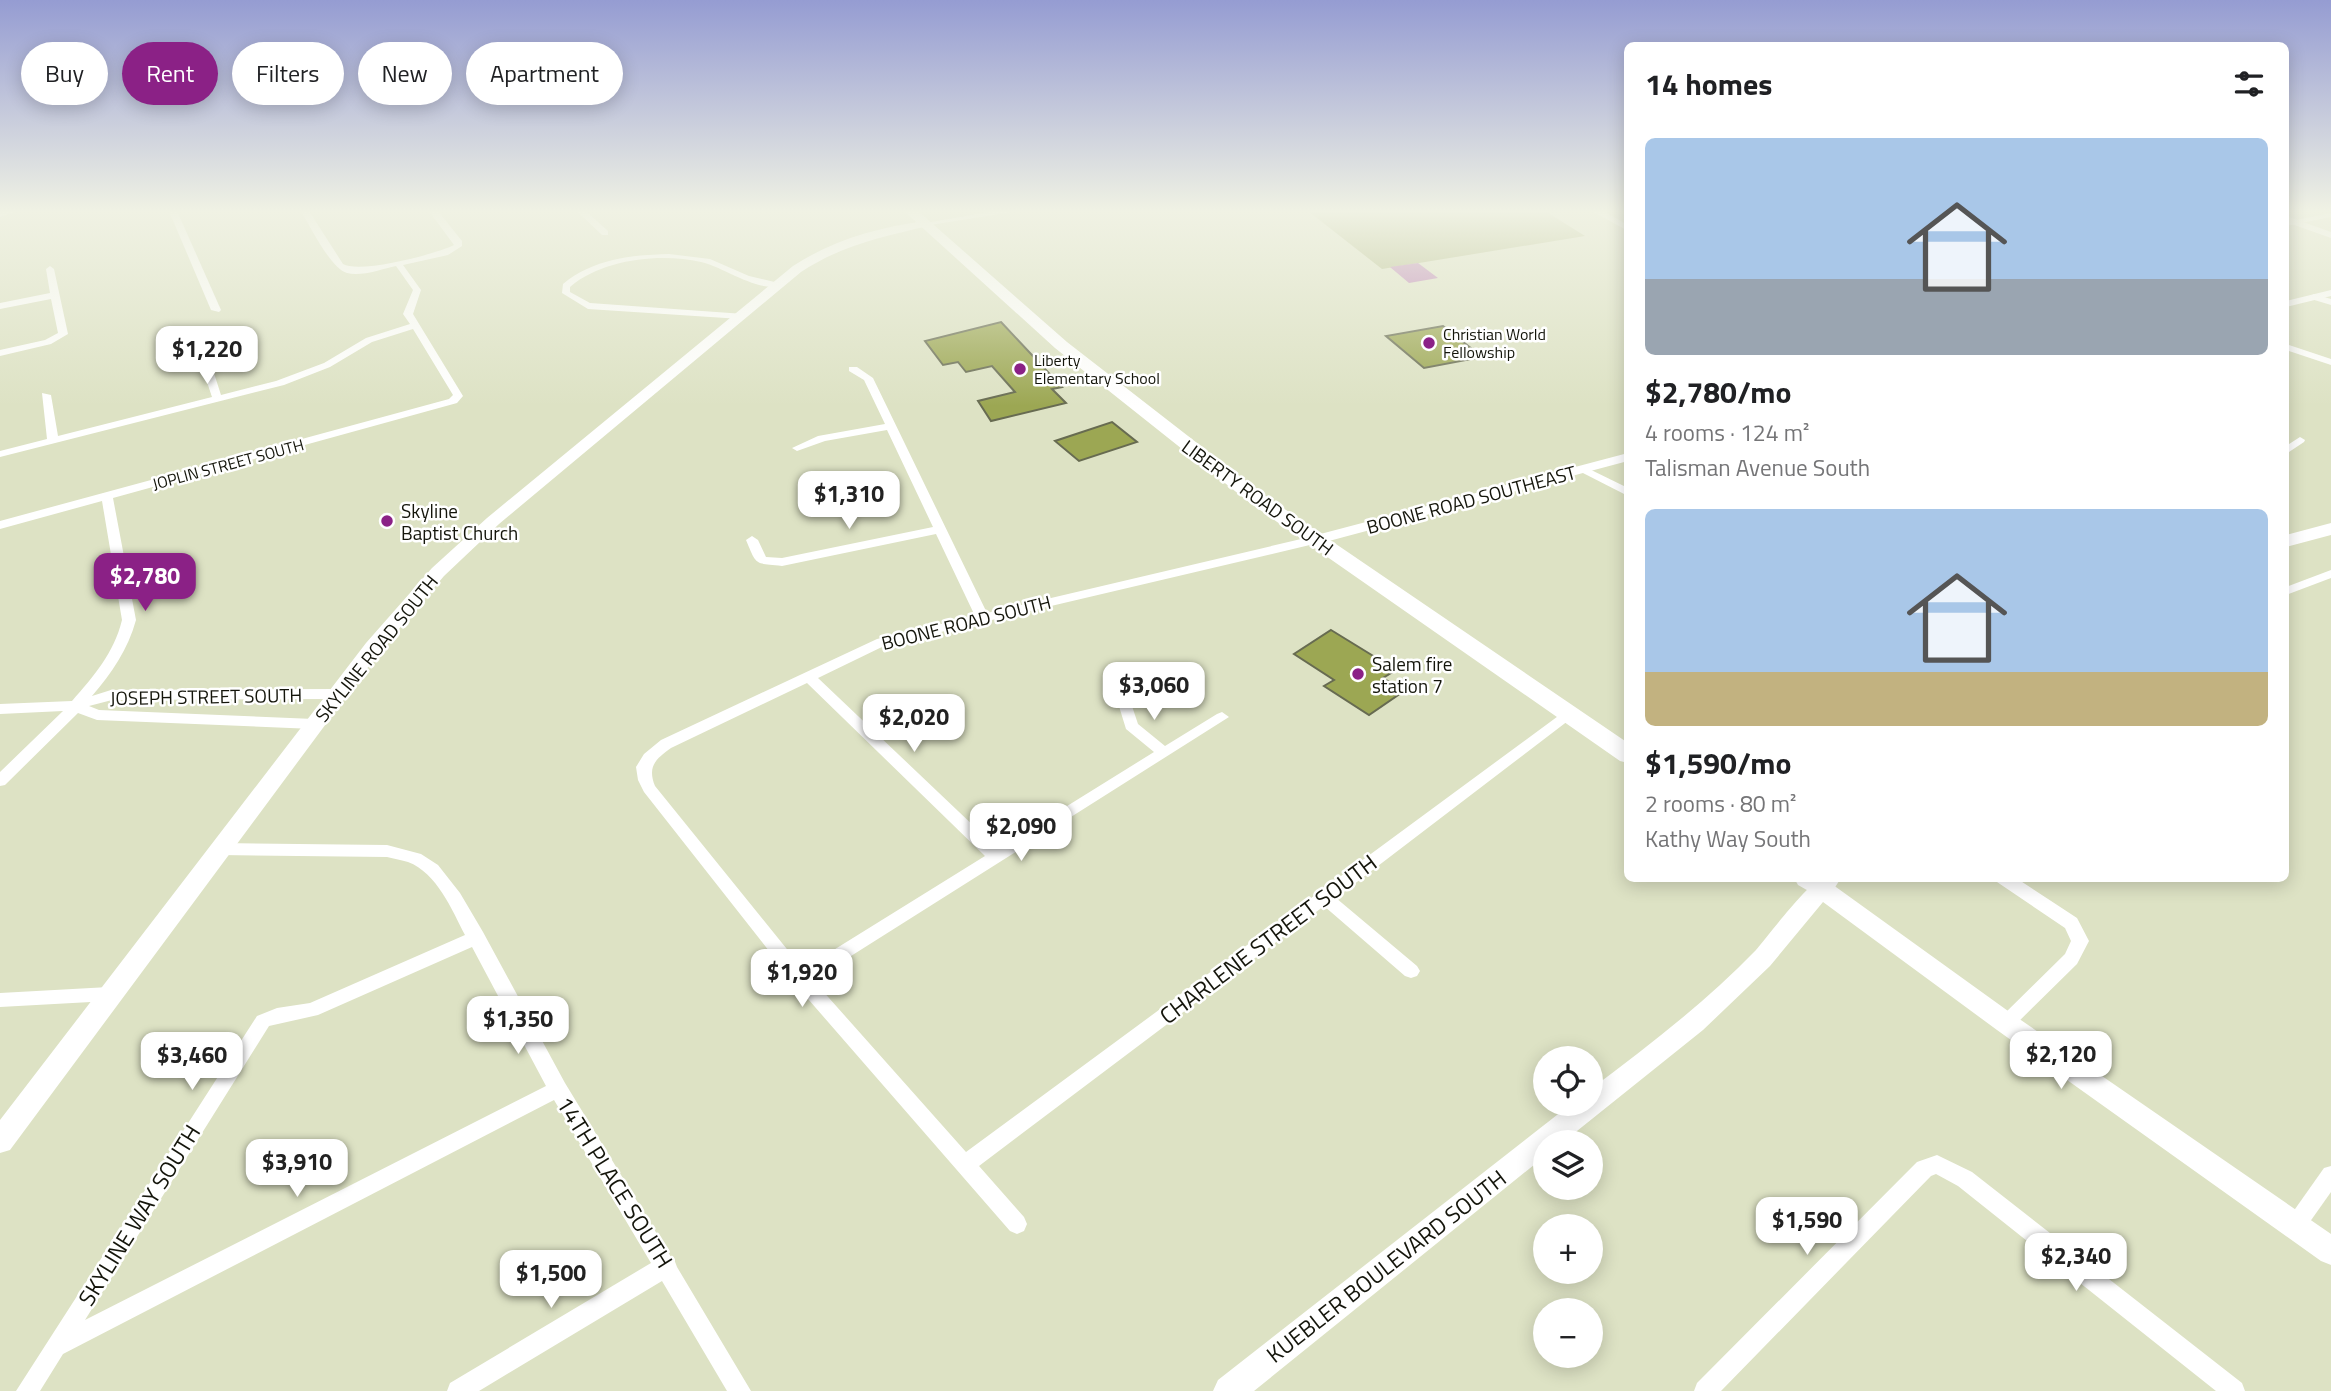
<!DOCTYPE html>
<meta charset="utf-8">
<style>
body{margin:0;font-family:"Titillium Web",sans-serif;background:#f2f2f2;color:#202124;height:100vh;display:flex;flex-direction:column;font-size:26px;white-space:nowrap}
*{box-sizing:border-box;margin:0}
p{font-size:23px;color:#757577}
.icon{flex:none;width:38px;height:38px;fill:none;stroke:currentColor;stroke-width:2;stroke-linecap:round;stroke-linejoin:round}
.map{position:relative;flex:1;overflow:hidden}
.side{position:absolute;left:1624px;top:42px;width:665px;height:840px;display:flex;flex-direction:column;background:#fff;border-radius:10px;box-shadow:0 4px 18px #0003}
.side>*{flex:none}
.guide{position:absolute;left:21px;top:42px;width:665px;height:63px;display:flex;gap:14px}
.controls{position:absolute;left:1533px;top:1046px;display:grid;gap:14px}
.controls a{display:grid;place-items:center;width:70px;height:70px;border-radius:50%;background:#fff;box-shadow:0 4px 18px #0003;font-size:35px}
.price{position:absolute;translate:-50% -60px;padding:0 16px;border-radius:14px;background:#fff;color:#222;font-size:23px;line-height:46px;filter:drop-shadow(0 2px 4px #0008)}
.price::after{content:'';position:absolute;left:50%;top:42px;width:21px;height:16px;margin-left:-10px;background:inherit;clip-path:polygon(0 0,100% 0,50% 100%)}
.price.active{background:#8b2186;color:#fff}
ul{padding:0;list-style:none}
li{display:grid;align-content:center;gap:14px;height:371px;padding:0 21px}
li span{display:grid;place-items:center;height:217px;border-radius:10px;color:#555}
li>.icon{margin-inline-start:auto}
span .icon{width:126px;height:126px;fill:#fffc;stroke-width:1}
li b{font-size:30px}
h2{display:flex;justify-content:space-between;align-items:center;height:84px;padding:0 21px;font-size:30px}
.pill{padding:0 24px;border-radius:32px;background:#fff;box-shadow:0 4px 18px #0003;font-size:24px;line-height:63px}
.pill.active{background:#8b2186;color:#fff}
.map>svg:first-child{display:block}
.green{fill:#aeb77f}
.water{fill:#b879b2}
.building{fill:#9ca753;stroke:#676b51;stroke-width:2}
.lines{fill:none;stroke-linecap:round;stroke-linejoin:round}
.minor{fill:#fff;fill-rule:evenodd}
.tertiary{fill:#fff;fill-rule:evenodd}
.secondary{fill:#fff;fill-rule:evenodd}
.primary{fill:#fff;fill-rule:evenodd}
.poi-dot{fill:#8b2186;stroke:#fff;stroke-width:2.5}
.labels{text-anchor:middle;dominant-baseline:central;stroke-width:5;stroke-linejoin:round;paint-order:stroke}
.far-poi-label{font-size:16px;fill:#14150b;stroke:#fff;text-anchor:start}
.far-street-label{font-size:16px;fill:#14150b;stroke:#fff}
.street-label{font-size:19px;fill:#14150b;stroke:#fff}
.poi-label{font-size:19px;fill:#14150b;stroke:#fff;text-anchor:start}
.near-street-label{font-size:23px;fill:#14150b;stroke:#fff}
</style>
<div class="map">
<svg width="2331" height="1391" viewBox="0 0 2331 1391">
<rect width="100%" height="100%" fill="#dde2c4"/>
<polygon class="green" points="1308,211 1545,211 1585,236 1382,269"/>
<polygon class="water" points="1418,263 1438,278 1409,283 1390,267"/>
<g class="building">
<polygon points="1001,322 1062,387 1052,389 1066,403 991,421 978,401 1015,392 992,366 966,372 958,362 943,365 925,341"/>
<polygon points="1443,326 1482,357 1424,368 1386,336"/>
<polygon points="1112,422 1137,442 1079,461 1055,441"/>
<polygon points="1331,630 1396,670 1383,678 1404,691 1369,715 1324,686 1334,680 1294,654"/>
</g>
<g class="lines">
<g class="minor">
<polygon points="169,211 177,211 221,310 219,312 211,310"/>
<path d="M301 211H309L343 264C360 274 436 254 454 245L429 211H438L462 241V246L448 255 403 265 421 290 413 314 463 396 457 403 113 498 136 620C128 649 112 673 92 696L111 690 338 689 345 694 338 699 112 700 89 706 99 710 314 719 321 724 314 729 97 720 78 713 5 785 0 786V772L63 711 0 714V704L72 701C94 676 114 653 122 620L102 501 0 529V521L449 399 453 395 413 329 372 342 330 367 284 385 0 457V451L47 439 42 393 51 395 58 436 212 397 202 367 214 353 222 355 212 367 221 395 276 381 324 363 366 338 410 324 403 314 413 290 396 266C382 269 361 277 347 273 331 269 310 226 301 211Z"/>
<polygon points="577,211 586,211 608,231 608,235 602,235"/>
<polygon points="994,211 1018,211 924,226 920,224"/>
<polygon points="1592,211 1603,211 1628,225 1628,231"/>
<polygon points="2331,213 2331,217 2286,226 2286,222"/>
<path d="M669 254 710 259 749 276 783 284C763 296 722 266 701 262 660 253 603 259 570 287V292L590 303 744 314V318L741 319 588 309 562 293 563 284C593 259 631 255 669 254Z"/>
<polygon points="50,266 54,269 68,334 51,344 0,356 0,350 45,340 58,333 51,299 0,309 0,303 50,293 46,269"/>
<polygon points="2314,294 2331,299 2331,305 2311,299 2309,297"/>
<polygon points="2286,344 2331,359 2331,365 2286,350"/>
<path d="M849 367H857L873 378 987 613 1314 536 1320 540 1314 544 886 645 818 678 998 849 1154 752 1126 729 1118 703 1120 700H1130L1138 724 1165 746 1217 714 1222 712 1229 717 813 980 966 1152 1565 711 1570 709 1577 714 1336 898 1417 966 1420 971 1417 976 1411 978 1405 976 1324 906 979 1166 1024 1217 1027 1224 1024 1231 1017 1234 1010 1231 795 984 644 792 638 780 636 767 644 754 661 740 877 639 975 616 936 534 782 566C754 563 757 566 746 540L752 536 758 540 766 557 782 558 933 527 887 430 825 441 797 451 792 448 818 436 885 424 864 380 849 371ZM807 683 985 856 803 969 655 786C647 766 656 759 671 748Z"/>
<polygon points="2300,437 2305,440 2304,442 2286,454 2286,446"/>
<polygon points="1583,466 1628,488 1628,496 1579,471 1577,469"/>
<polygon points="2331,570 2331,578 2286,595 2286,587"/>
<path d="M220 843 387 845 421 854 438 865 460 893 483 932 565 1083 671 1257 674 1259 677 1267 751 1391H727L662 1281 479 1391H447L450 1383 651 1263 554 1100 63 1354 40 1391H16L257 1016 277 1008 310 1003 465 935C452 910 437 873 408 862 402 860 394 859 387 857L220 855 214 853 212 849 214 845ZM472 947 546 1086 85 1320 269 1026 318 1015Z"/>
<polygon points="1995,878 2016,878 2077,918 2089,941 2077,964 2012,1028 2006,1031 2000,1028 1997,1023 2000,1018 2065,954 2071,941 2065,928 1997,882"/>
<polygon points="109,987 115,989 118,994 115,999 109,1001 0,1007 0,993"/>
<polygon points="1937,1155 1972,1172 2242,1383 2245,1391 2216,1391 1958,1186 1936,1174 1931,1176 1721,1391 1694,1391 1697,1383 1917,1162"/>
<polygon points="2331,1166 2331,1192 2302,1233 2295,1236 2288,1233 2285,1226 2288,1219 2324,1168"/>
</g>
<g class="tertiary">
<polygon points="0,211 17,211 0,217"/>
<polygon points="2286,216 2331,232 2331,238 2286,222"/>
<polygon points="2331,290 2331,296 2286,307 2286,301"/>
<polygon points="1628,453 1628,461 1314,545 1306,540 1309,537"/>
</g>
<g class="secondary">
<path d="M924 221 928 222V226C882 237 842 245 801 272L499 524 444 576 380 651 10 1150 0 1153V1120L366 643 432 568 487 518 793 266C833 240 876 228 924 221Z"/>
<path d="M1821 879 1829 882 2015 1016 2331 1234V1265L2321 1261 1997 1030 1823 902 1770 966 1703 1030 1562 1143H1545V1156L1254 1391H1213L1218 1380 1571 1104H1591V1089C1648 1046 1706 1002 1756 950 1769 935 1807 884 1821 879Z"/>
</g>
<g class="primary">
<polygon points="904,211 918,211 1067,342 1264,495 1628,743 1628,763 1620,761 1250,503 1055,348"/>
<polygon points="2331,523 2331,535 2286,547 2286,535"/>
<polygon points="1794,878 1841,878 1830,895 1821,898 1798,885"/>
</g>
</g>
<linearGradient id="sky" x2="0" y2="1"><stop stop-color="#959cd2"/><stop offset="0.52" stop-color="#f0f2e4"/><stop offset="1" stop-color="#f0f2e4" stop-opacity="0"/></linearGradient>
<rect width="2331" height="406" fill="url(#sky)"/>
<g class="poi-dot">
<circle cx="1429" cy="343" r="7"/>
<circle cx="1020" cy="369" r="7"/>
<circle cx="387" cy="521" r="7"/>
<circle cx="1358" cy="674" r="7"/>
</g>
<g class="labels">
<g class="far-poi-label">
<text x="1443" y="334">Christian World<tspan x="1443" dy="18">Fellowship</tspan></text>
<text x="1034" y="360">Liberty<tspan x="1034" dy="18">Elementary School</tspan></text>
</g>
<g class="far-street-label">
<text transform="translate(228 464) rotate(-15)">JOPLIN STREET SOUTH</text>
</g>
<g class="street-label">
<text transform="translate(1258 497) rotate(36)">LIBERTY ROAD SOUTH</text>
<text transform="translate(1471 499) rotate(-15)">BOONE ROAD SOUTHEAST</text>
<text transform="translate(966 622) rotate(-14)">BOONE ROAD SOUTH</text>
<text transform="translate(376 648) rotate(-51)">SKYLINE ROAD SOUTH</text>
<text transform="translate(206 696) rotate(-1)">JOSEPH STREET SOUTH</text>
</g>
<g class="poi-label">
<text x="401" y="510">Skyline<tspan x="401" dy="22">Baptist Church</tspan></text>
<text x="1372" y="663">Salem fire<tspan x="1372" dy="22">station 7</tspan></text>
</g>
<g class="near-street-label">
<text transform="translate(1268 939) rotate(-37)">CHARLENE STREET SOUTH</text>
<text transform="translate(615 1182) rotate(58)">14TH PLACE SOUTH</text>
<text transform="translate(139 1215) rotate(-58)">SKYLINE WAY SOUTH</text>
<text transform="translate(1386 1266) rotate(-38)">KUEBLER BOULEVARD SOUTH</text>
</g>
</g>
</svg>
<div class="controls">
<a><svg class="icon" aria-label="locate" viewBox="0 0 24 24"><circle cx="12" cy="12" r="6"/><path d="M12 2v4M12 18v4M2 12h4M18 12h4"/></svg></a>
<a><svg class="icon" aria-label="layers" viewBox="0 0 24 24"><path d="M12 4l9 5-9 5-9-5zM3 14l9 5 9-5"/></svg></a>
<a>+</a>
<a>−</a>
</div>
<b class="price" style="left:207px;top:386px">$1,220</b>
<b class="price" style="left:849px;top:531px">$1,310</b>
<b class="price active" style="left:145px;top:613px">$2,780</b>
<b class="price" style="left:1154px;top:722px">$3,060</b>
<b class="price" style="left:914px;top:754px">$2,020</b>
<b class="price" style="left:1021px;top:863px">$2,090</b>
<b class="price" style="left:802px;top:1009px">$1,920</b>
<b class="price" style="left:518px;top:1056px">$1,350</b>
<b class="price" style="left:2061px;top:1091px">$2,120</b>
<b class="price" style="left:192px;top:1092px">$3,460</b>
<b class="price" style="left:297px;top:1199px">$3,910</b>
<b class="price" style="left:1807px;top:1257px">$1,590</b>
<b class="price" style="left:2076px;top:1293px">$2,340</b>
<b class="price" style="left:551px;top:1310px">$1,500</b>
<div class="guide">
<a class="pill">Buy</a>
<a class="pill active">Rent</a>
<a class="pill">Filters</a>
<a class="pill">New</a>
<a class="pill">Apartment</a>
</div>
<section class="side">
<h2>14 homes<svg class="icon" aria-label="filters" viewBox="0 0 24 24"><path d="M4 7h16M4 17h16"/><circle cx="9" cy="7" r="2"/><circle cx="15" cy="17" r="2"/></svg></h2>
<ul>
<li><span style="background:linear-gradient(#a9c7e8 65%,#9aa5b1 0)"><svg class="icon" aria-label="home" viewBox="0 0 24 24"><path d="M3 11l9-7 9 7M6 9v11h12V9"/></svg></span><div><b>$2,780/mo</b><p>4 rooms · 124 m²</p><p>Talisman Avenue South</p></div></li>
<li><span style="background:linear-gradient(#a9c7e8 75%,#c2b280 0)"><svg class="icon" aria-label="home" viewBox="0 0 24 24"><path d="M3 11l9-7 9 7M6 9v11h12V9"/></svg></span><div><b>$1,590/mo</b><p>2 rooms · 80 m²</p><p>Kathy Way South</p></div></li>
</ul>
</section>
</div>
